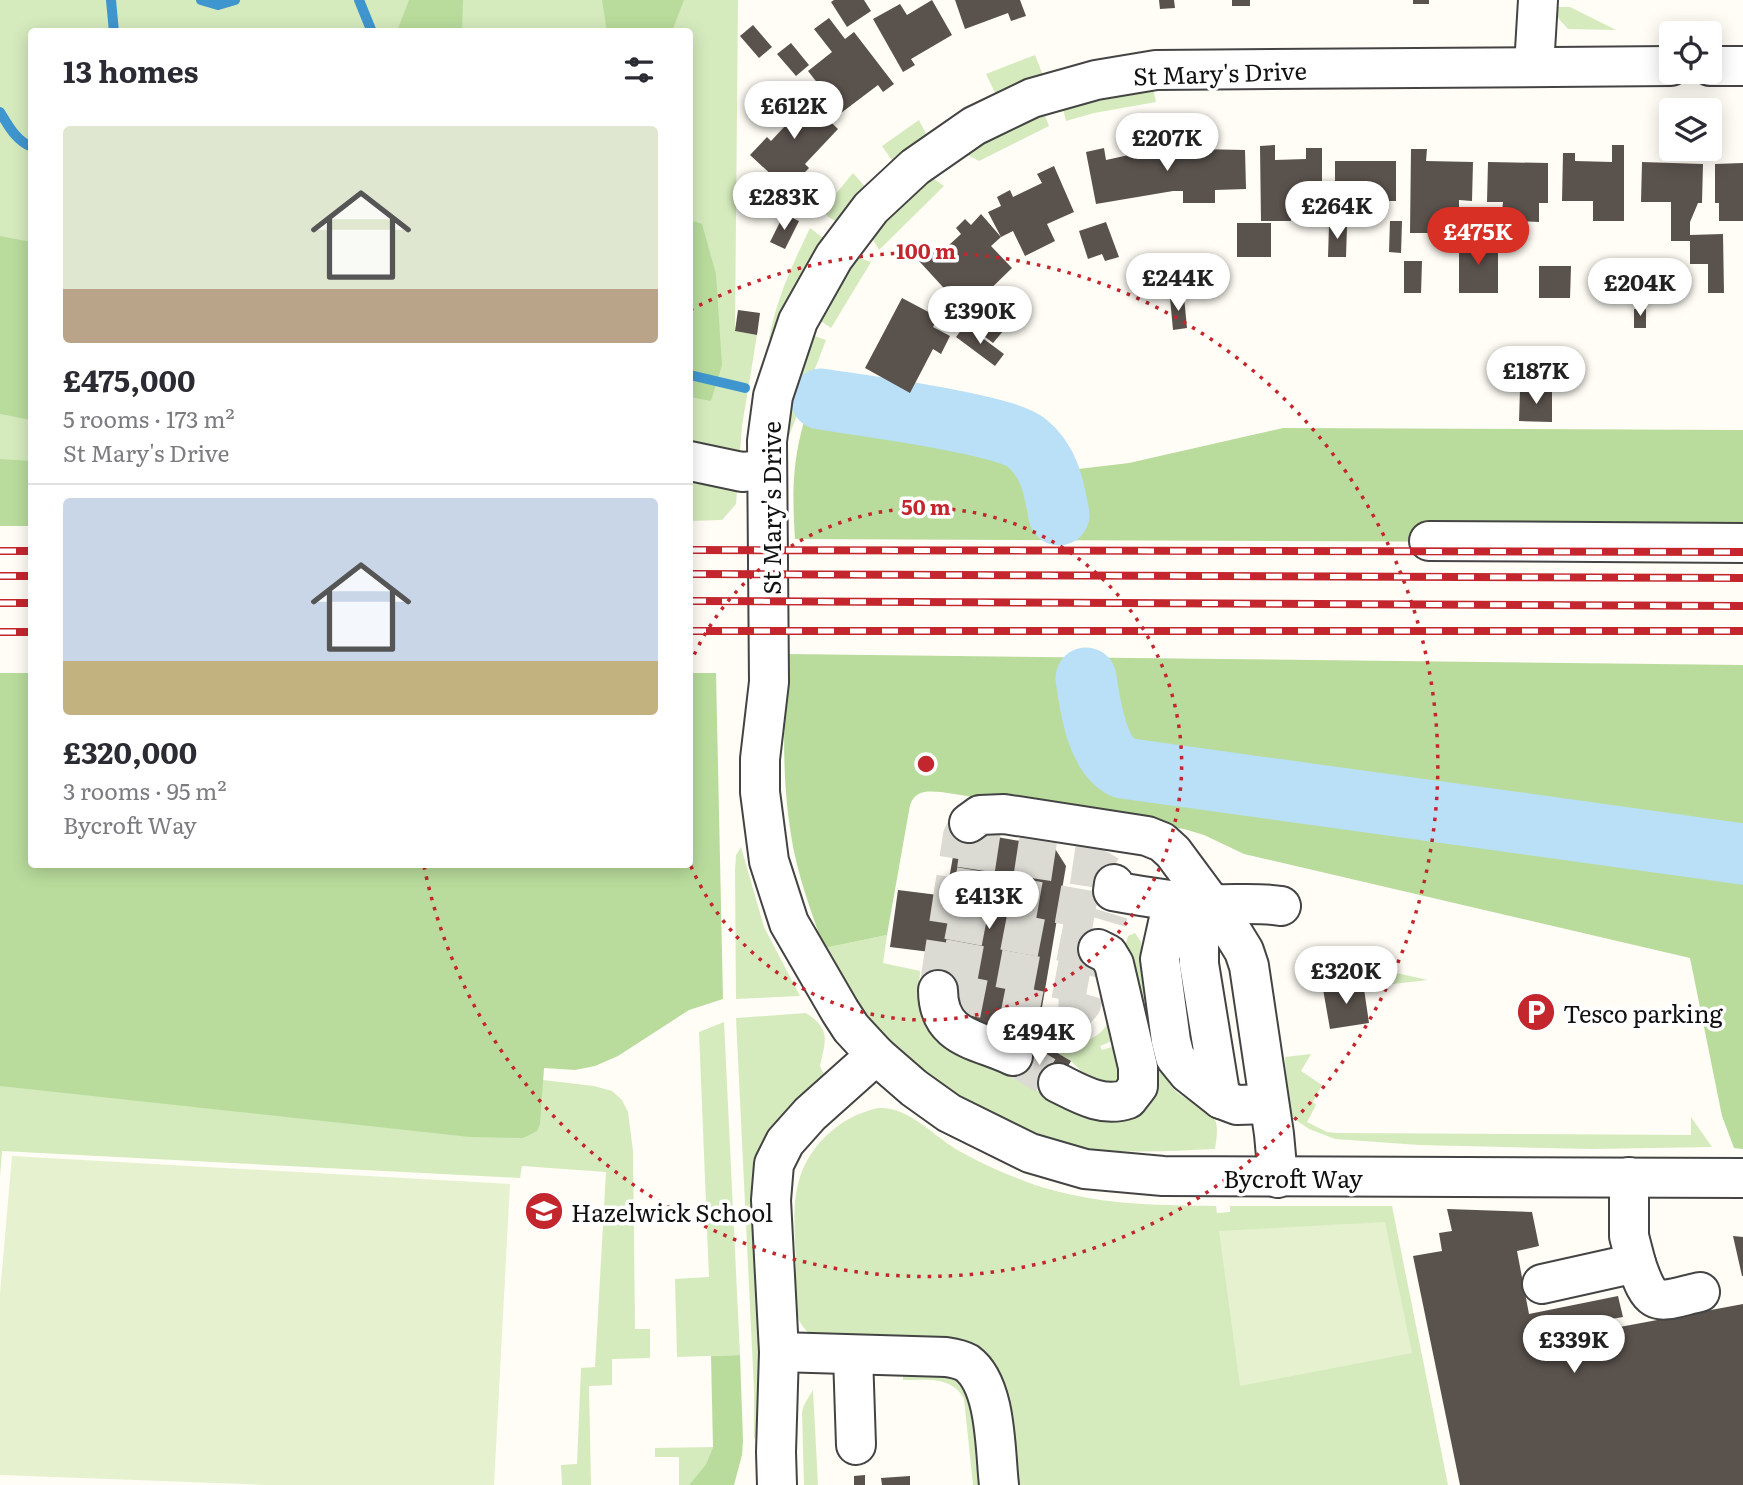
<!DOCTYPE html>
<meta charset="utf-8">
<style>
body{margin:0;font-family:Literata,serif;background:#f2f2f3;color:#2b2b33;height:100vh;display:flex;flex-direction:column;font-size:26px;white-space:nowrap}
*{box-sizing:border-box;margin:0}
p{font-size:23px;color:#7c7c81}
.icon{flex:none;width:38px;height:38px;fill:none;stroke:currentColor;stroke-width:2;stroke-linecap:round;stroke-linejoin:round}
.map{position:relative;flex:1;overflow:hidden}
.panel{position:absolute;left:28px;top:28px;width:665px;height:840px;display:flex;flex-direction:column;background:#fff;border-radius:7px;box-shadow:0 4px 18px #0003}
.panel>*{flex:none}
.tools{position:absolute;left:1659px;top:21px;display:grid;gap:14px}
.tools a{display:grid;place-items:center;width:63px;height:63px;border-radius:7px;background:#fff;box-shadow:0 4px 18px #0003;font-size:35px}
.price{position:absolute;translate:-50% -60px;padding:0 16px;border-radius:24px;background:#fff;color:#222;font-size:23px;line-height:46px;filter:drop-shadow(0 2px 4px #0008)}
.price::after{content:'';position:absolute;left:50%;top:42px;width:21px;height:16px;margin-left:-10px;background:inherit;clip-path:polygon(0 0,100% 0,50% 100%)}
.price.current{background:#d93025;color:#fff}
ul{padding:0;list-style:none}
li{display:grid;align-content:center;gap:14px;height:371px;padding:0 35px}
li+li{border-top:2px solid #e1e1e2}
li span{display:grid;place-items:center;height:217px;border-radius:7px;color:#555}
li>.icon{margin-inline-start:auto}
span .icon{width:126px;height:126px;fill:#fffc;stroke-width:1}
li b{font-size:30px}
h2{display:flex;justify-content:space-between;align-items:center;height:84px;padding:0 35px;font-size:30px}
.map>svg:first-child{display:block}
.green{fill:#d5ebbd}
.forest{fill:#b9dc9c}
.pitch{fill:#e6f2cf}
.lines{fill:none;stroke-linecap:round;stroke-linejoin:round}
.stream{stroke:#3f96cf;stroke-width:10}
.river{stroke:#b9e0f7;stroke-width:61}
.building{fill:#5a524d}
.minor-tunnel{stroke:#dbdad3;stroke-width:38;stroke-dasharray:38 19;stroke-linecap:butt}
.minor-casing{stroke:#444;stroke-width:42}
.minor{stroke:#fff;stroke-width:38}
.rail-casing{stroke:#c4262e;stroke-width:8}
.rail{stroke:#fff;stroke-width:5;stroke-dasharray:16;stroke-linecap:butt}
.ring{fill:none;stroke:#c4262e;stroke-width:3.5;stroke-dasharray:3.5 7}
.labels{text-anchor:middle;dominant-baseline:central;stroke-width:7;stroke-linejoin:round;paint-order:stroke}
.street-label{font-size:24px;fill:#111;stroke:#fff}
.poi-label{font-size:24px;fill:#111;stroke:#fff;text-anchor:start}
.centre{fill:#c4262e;stroke:#fff;stroke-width:3.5}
.ring-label{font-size:21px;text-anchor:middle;font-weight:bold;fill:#c4262e;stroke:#fff;stroke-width:7;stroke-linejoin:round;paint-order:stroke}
</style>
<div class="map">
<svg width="1743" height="1485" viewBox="0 0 1743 1485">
<rect width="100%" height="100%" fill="#fffdf5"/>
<g class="green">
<polygon points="0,0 738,0 735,331 757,335 742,426 736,504 722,520 690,521 690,32 32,32 31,526 0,526"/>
<polygon points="1554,7 1570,7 1616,30 1568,29 1559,19"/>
<polygon points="1035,55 1043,75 997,97 986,74"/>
<polygon points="1153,89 1156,102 1094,113 1066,121 1063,109 1065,103"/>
<polygon points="1043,111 1049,126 979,161 966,154 983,141"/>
<polygon points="919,120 930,142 896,166 882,146"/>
<polygon points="853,173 869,191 838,223 827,216 825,207"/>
<polygon points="931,177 944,186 879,250 871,236"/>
<path d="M810 228 827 241 776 342 769 339C776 300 793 263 810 228Z"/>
<polygon points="857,257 871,262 831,328 819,320 840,281"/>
<polygon points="812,335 826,340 789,436 781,435"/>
<polygon points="741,847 764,927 800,996 736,999 735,870 736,855"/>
<path d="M1135 933 1141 942 1152 1018 1143 1020 1147 1035 1155 1033 1167 1080C1179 1102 1208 1105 1215 1120 1219 1128 1216 1141 1215 1149 1172 1151 1124 1154 1081 1148 1004 1136 903 1073 858 1009 845 990 835 968 824 948L887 935 883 963 920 971 918 1003 925 1015 997 1070 1050 1097 1118 1109 1126 943 1128 936Z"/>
<polygon points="1364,966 1428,980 1367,987"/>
<path d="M806 1013C832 1030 825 1041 820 1066L826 1079 782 1124 768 1386 759 1431 754 1439V1389L736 1018Z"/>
<path d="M1110 1020 1119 1038 1100 1046 1102 1050 1121 1044 1125 1058 1118 1084H1099L1082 1072 1071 1061 1043 1044 1035 1056 1014 1043 1026 1033C1059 1039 1090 1055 1110 1020Z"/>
<polygon points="724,1022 740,1355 677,1357 675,1279 709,1277 699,1032"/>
<polygon points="0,1052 544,1063 543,1080 594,1086 612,1091 622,1100 628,1112 633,1151 635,1329 650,1329 650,1358 612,1359 612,1385 589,1386 591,1485 562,1485 561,1465 577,1464 581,1368 595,1367 606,1172 522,1166 520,1178 2,1151 0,1177"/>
<polygon points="1311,1054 1301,1071 1322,1085 1313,1102 1316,1105 1307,1122 1327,1132 1338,1133 1691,1135 1691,1117 1712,1147 1592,1149 1419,1145 1335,1139 1309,1129 1293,1118 1287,1100 1285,1057"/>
<path d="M878 1108C909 1106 934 1137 961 1152 984 1165 1010 1176 1035 1185 1097 1205 1151 1205 1216 1206L1217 1213 1230 1212V1206H1392L1448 1485H973L964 1399C953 1376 925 1380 903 1380L902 1347 814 1339C810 1334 803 1328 800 1322 793 1310 796 1277 796 1263 794 1214 788 1173 826 1136 842 1121 857 1113 878 1108Z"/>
<polygon points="813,1390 818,1485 804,1485 802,1412 804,1405"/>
<polygon points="713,1447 706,1464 689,1485 679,1485 679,1457 655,1457 655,1448"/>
</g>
<g class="forest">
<polygon points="409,0 463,0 462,31 397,31"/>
<polygon points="602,0 684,0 672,31 607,32"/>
<polygon points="690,220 702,224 716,274 722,365 711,401 690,397"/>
<polygon points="0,236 31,242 31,420 0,414"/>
<path d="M816 386 993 418 1012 422 1033 434 1055 433 1070 470 1129 463 1283 428 1743 430V543L795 539C791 478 794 444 816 386Z"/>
<polygon points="0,459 31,461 31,526 0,526"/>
<path d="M787 654 1743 665V1149L1734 1148 1722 1116 1690 958 1244 854 1204 835 1184 829 941 792C928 791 915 790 910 805L887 935 824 948C811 911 797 874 791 835 781 775 784 714 787 654Z"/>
<polygon points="0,673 31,673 32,864 690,864 690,673 716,673 723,999 689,1010 618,1056 595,1066 575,1070 544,1068 540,1124 537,1131 523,1138 470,1137 0,1086"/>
<polygon points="740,1355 743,1441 742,1455 734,1485 689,1485 706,1464 713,1447 711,1356"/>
</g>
<g class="pitch">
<polygon points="12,1156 510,1184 494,1485 266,1485 0,1475 0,1293"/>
<polygon points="1385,1222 1412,1353 1240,1386 1219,1231"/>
</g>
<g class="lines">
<g class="stream">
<polyline points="111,0 114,32"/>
<polyline points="201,0 218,5 235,0"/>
<polyline points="359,0 372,32"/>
<path d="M0 112C8 125 16 141 32 147"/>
<polyline points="690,375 745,388"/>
</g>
<g class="river">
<path d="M821 399C857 405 1006 424 1027 443 1050 462 1054 488 1059 515"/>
<path d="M1086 678C1090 705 1096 754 1123 768L1743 854"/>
</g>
</g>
<g class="building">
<polygon points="834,0 864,0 871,11 847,27 831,2"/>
<polygon points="932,0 952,35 911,59 915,65 903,72 873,19 900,4 907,15"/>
<polygon points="955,0 1020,0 1026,16 1011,21 1008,13 965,29"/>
<polygon points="1159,0 1174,0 1175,8 1160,9"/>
<rect x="1232" y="0" width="18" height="6"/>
<rect x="1413" y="0" width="16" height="4"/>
<polygon points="829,18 845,39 854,32 894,84 883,92 878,85 841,113 808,71 832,52 814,29"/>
<polygon points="753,25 772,47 759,58 740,36"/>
<polygon points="791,43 809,65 796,76 777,54"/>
<polygon points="797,95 804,102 807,99 838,129 805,164 809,168 788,190 750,155 767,137 771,141 786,125 779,119 778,106 785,96"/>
<polygon points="1198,139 1198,149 1245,150 1246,189 1215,190 1215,203 1183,203 1183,191 1173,191 1096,204 1086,152 1104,148 1106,160 1138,153 1136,143 1150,141 1152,152 1183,149 1183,140"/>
<polygon points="1275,145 1275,160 1306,159 1306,148 1322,148 1322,216 1291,216 1291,221 1261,221 1260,146"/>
<polygon points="1612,145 1624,145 1624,221 1593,221 1593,201 1562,201 1563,153 1575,153 1575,161 1612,162"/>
<polygon points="1411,149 1427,149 1426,161 1473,162 1472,201 1459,200 1459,215 1443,215 1443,233 1410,233"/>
<rect x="1335" y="161" width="61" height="40"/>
<polygon points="1488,162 1548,163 1548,203 1539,203 1539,222 1518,221 1518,212 1514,216 1506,216 1502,212 1503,202 1487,202"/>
<polygon points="1642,162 1703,164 1702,203 1698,203 1690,222 1690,235 1723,234 1724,293 1708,293 1708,264 1690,264 1690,241 1671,241 1671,202 1641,202"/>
<polygon points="1743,163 1743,221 1719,221 1719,203 1715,203 1715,164"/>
<polygon points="1054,166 1074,212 1047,224 1055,241 1025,256 1013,231 1001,237 991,246 1012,268 977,302 964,288 953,298 919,261 929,251 935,258 961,234 956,228 965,219 971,225 981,214 1001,237 988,212 1001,206 997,197 1010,190 1013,197 1042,183 1037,174"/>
<polygon points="784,214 799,221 785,249 770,242"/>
<polygon points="1390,221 1402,221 1401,253 1389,252"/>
<polygon points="1106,222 1119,257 1105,261 1102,254 1088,259 1079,231"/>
<rect x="1237" y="223" width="34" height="34"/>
<polygon points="1329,225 1347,226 1346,257 1328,257"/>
<rect x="1459" y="242" width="39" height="51"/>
<polygon points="1404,261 1422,261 1421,293 1404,293"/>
<polygon points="1539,266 1571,266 1570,298 1539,298"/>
<polygon points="1646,266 1647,300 1613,300 1613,267"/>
<polygon points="1184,297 1187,328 1173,330 1170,298"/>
<polygon points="902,298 938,317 933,327 950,336 941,354 933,349 910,393 865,368"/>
<polygon points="976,309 1004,330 993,343 967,323"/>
<rect x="1634" y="309" width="12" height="19"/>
<polygon points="738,310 760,313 757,335 735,331"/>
<polygon points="965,325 1004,354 995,366 956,337"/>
<polygon points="1520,390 1552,390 1552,422 1519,421"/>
<polygon points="974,833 1054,847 1066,866 1039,1025 1019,1039 930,1006 938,953 890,947 898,890 946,896 955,845"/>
<polygon points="1363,982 1369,1023 1330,1029 1323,989"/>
<polygon points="1042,1044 1071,1061 1051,1095 1005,1068 1018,1046 1035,1056"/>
<polygon points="1447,1209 1532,1212 1539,1246 1517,1251 1529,1314 1618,1296 1623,1317 1606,1320 1609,1329 1743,1304 1743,1485 1460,1485 1413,1256 1442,1251 1439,1233 1452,1231"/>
<polygon points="1733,1236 1743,1237 1743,1276 1742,1276"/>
<polygon points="865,1475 865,1485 854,1485 854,1476"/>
<polygon points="910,1476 910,1485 882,1485 881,1478"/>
</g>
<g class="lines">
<g class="minor-tunnel">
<polyline points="969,823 962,836 954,886 1109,913 1113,891"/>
<polyline points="960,848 1099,869 1109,875 1114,884"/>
<polyline points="954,886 938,990 1054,1013 1074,1013 1082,1004 1109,913"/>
<polyline points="948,920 1098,949"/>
<polyline points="943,958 1088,985"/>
<polyline points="1013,1056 1058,1083"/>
</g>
<g class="minor-casing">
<g id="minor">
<polyline points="1671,66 1156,70 1096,80 1032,98 974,126 915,167 871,208 834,257 798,321 773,396 767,441 769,682 760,759 760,792 769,861 789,923 840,1011 851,1028 876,1055 914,1088 949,1113 1030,1153 1085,1169 1163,1176 1743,1178"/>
<polyline points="1710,66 1743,66"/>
<polyline points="1534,67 1538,0"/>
<polyline points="690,461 742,472 766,470"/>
<polyline points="1429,541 1743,543"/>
<polyline points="969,823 980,815 1004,814 1147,836 1162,842 1173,852 1233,933 1244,951 1249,966 1274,1134 1278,1178"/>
<path d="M1114 884 1113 891C1145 897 1177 902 1210 904 1234 905 1257 902 1281 906"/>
<polyline points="1173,900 1160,959 1171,1041 1175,1057 1188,1073 1221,1099 1237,1105 1269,1104"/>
<polyline points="1210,904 1199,944 1199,964 1221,1099"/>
<path d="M938 990C938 1039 978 1039 1013 1056"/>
<path d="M1058 1083C1080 1094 1103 1108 1128 1099L1138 1086V1067L1114 964 1108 954 1098 949"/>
<path d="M1636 1263C1652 1310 1656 1302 1700 1292"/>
<polyline points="1542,1284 1636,1263 1629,1236 1629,1177"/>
<path d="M779 1352 946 1357C953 1358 960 1359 967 1363 997 1385 995 1451 999 1485"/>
<polyline points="853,1355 856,1445"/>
<polyline points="777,1485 776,1452 779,1352 771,1200 774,1164 785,1142 810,1114 876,1055"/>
</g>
</g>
<use href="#minor" class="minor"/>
<g class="rail-casing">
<g id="rail">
<polyline points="690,550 1743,552"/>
<polyline points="0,551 32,551"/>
<polyline points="690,574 1743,578"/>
<polyline points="0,576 32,576"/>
<polyline points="690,601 1743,606"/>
<polyline points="0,603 32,603"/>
<polyline points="690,631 1743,631"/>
<polyline points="0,632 32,632"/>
</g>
</g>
<use href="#rail" class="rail"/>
</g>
<g class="ring">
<path d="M690 664A256 256 0 1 1 690 864"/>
<path d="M690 310A512 512 0 1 1 424 866"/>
</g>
<defs>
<g id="parking-disc" transform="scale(2.0125)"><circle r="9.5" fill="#c4262e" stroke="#fff"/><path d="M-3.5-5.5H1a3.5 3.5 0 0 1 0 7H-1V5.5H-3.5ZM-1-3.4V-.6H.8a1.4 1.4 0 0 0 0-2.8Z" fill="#fff"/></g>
<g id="school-disc" transform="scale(2.0125)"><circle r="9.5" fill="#c4262e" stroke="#fff"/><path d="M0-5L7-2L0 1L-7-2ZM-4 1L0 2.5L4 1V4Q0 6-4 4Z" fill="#fff"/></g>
</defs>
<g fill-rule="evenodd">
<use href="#parking-disc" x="1536" y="1012"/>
<use href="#school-disc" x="544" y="1211"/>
</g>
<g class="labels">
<g class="street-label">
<text transform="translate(1220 72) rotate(-2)">St Mary's Drive</text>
<text transform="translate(770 508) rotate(-90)">St Mary's Drive</text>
<text x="1293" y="1177">Bycroft Way</text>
</g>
<g class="poi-label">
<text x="1563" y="1012">Tesco parking</text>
<text x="571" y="1211">Hazelwick School</text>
</g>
</g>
<circle cx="926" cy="764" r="10" class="centre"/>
<g class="ring-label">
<text x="926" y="259">100 m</text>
<text x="926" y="515">50 m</text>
</g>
</svg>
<div class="tools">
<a><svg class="icon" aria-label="locate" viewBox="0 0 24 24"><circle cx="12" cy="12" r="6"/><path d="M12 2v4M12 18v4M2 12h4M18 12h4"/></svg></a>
<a><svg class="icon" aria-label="layers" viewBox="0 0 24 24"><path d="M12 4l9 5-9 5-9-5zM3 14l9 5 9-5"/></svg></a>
</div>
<b class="price" style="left:794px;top:141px">£612K</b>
<b class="price" style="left:1167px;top:173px">£207K</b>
<b class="price" style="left:784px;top:232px">£283K</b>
<b class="price" style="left:1337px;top:241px">£264K</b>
<b class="price current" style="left:1478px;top:267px">£475K</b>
<b class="price" style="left:1178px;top:313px">£244K</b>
<b class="price" style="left:1640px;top:318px">£204K</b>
<b class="price" style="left:980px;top:346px">£390K</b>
<b class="price" style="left:1536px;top:406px">£187K</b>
<b class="price" style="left:989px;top:931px">£413K</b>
<b class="price" style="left:1346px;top:1006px">£320K</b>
<b class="price" style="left:1039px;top:1067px">£494K</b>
<b class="price" style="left:1574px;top:1375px">£339K</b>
<section class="panel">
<h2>13 homes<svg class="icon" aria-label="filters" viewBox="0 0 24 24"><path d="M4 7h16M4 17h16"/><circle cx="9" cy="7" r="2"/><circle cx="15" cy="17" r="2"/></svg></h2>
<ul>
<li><span style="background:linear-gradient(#dfe7d0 75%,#b9a48a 0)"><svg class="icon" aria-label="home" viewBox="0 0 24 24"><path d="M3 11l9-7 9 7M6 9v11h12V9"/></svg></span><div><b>£475,000</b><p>5 rooms · 173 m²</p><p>St Mary's Drive</p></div></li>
<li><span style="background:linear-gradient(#c9d6e8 75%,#c2b280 0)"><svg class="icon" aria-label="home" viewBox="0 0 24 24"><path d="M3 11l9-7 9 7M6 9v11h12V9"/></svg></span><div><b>£320,000</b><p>3 rooms · 95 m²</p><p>Bycroft Way</p></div></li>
</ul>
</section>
</div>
